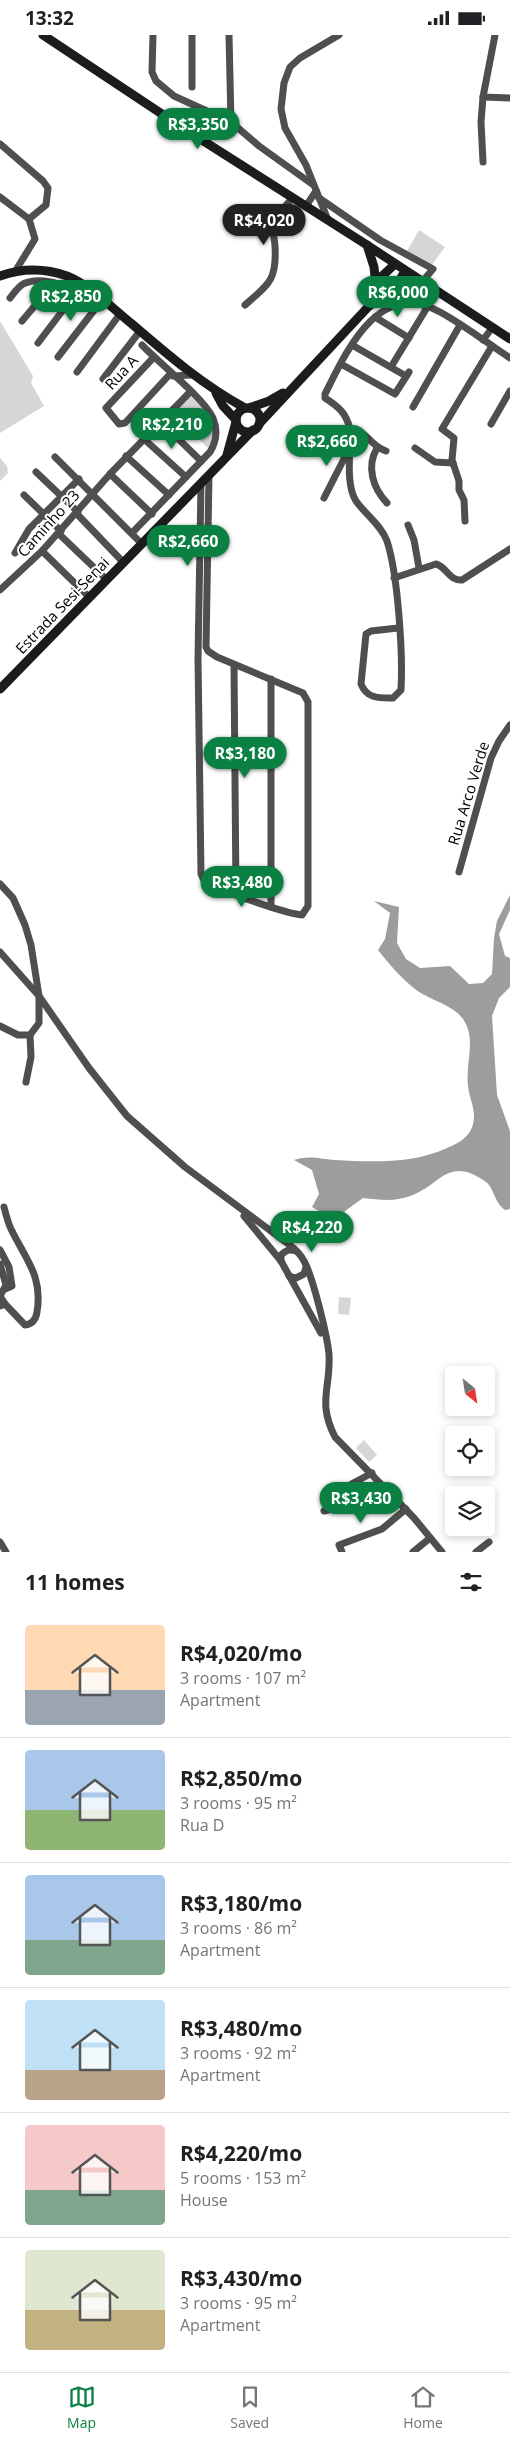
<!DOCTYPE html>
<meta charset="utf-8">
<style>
body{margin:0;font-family:"Open Sans",sans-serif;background:#f2f2f2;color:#202124;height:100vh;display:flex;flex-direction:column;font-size:19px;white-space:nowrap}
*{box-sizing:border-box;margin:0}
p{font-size:16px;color:#757577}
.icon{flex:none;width:28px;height:28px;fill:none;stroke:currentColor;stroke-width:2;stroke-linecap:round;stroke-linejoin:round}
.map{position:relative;height:1517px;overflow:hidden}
.drawer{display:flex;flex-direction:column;background:#fff;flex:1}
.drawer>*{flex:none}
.needle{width:32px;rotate:150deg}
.fabs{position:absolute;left:445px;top:1331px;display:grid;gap:10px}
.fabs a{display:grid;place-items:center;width:50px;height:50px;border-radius:5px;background:#fff;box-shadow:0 2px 8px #0003;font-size:25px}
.price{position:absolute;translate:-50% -42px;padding:0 11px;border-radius:18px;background:#0b8043;color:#fff;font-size:16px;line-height:32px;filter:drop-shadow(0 1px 2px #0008)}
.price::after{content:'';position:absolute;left:50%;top:30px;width:15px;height:11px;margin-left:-8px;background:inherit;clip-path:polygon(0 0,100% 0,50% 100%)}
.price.selected{background:#222;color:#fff}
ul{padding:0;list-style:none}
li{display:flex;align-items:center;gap:15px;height:125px;padding:0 25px}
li+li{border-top:1px solid #e0e0e0}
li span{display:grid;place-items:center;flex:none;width:140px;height:100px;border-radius:5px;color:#555}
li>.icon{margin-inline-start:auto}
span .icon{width:60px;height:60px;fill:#fffc;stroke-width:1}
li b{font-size:21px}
h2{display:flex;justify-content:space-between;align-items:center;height:60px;padding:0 25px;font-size:21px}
.status{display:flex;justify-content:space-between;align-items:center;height:35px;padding:0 25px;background:#fff;direction:ltr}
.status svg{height:14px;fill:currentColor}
.tab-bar{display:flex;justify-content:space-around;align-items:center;height:70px;border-top:1px solid #e0e0e0;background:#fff;font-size:14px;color:#757577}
.tab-bar a{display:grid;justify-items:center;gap:2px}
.tab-bar .selected{color:#0b8043}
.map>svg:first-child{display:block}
.green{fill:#d6d6d6}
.water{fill:#9d9d9d}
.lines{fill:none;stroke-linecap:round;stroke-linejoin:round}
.street{stroke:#4f4f4f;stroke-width:7}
.secondary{stroke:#1c1c1c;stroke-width:9}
.labels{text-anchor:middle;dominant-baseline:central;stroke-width:4;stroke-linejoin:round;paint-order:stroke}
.street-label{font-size:15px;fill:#000;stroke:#fff}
</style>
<div class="status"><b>13:32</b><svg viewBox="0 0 49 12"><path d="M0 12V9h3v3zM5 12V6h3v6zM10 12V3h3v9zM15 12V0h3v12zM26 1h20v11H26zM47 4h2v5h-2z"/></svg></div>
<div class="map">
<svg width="510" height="1517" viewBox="0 0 510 1517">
<rect width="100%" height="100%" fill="#fff"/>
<g class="green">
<polygon points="419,195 445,212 431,231 407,216"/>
<polygon points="0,286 33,341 31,348 44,371 0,398"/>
<path d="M190 360C209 376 220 388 208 413L172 379Z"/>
<polygon points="0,423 7,431 8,438 0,446"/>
<polygon points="339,1262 351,1263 349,1280 338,1279"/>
<polygon points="364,1405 377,1420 369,1427 356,1413"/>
</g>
<path class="water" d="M510 860V875L499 899 505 921 510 923V952L499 963 492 981 497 1060 510 1096V1174L505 1175C494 1167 494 1153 486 1147 449 1121 442 1148 413 1160 396 1167 381 1165 363 1163L345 1176 340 1192 333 1199 327 1181 312 1172 319 1159 312 1135 294 1125C311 1120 318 1124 335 1125 373 1127 412 1129 447 1113 462 1107 474 1099 474 1081 474 1071 469 1061 468 1051 465 1028 477 1004 463 984 452 969 429 965 415 954 401 943 389 929 378 915L385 904 390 878 374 866 399 872 397 908 406 924 420 933 450 931 469 949 483 948 492 939 494 903 497 886Z"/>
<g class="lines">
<g class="street">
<polyline points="153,0 152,37 156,46 174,61 231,87 259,111 312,149"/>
<polyline points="229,0 231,87"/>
<polyline points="192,52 192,0"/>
<polyline points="483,62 510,63"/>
<path d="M190 96C204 99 222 100 231 87"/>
<polyline points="0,109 43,146 48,153 46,170 29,184"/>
<polyline points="483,127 481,87 483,62 495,0"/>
<polyline points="0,162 29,184"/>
<polyline points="319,163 380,205 433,234 422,247"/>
<polyline points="306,171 316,156"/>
<polyline points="328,185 306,130 285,93 281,74 284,48 290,32 300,23 339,0"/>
<polyline points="16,235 35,204 29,184"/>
<path d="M10 263C14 258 18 252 23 249 39 241 62 249 76 257"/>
<path d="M245 270C269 249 277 245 275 211 275 205 272 198 273 192 275 181 287 170 293 162"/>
<polyline points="375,282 409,303"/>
<polyline points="22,286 54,248"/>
<polyline points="483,305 492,293"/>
<polyline points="38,308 79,254"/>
<polyline points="352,310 406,341"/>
<polyline points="58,322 102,265"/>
<polyline points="154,322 106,373 119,389 125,388 171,338"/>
<polyline points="341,329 395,359 409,337"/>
<polyline points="391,332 428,271"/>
<polyline points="77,337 120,279"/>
<polyline points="173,341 191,340"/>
<polyline points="103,344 140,296"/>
<polyline points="413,372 460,290"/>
<polyline points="160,386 201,426"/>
<polyline points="491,389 510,356"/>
<path d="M350 394C369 397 370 411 386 416"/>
<polyline points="144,404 186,442"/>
<path d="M377 413C366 432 373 453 387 468"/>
<polyline points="415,413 435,427 453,428"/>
<polyline points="126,421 169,460"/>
<polyline points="55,422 141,508"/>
<polyline points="36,437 78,477"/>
<polyline points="110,439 152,479"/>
<path d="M201 449 198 624 201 839C202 842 203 844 205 846 217 855 287 879 302 880L308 871V667L303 658 217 622 208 616 206 612 209 440"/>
<polyline points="24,460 61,496"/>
<polyline points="324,463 350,412"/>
<polyline points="77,479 123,527"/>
<polyline points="465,486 464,465 459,455 459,446 452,425 454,403 442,394 492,311"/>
<polyline points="408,490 414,505 419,533"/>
<path d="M132 498 210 417C216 407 218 395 213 383 203 362 160 329 142 310"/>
<polyline points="59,499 106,544"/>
<polyline points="42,516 89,562"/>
<polyline points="15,518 29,494 79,444"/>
<path d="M394 543 436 529C447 532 449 546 462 545L510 514"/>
<polyline points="0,555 42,516 110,439 190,357"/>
<path d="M398 593 371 596 366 599 361 649C367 664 379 663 393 663L401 655C403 618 398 540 387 506 381 490 365 479 356 466 345 450 351 413 350 394 346 378 339 372 325 363V359C347 315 379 243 440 277 464 290 487 308 510 323"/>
<polyline points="234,630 236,859"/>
<polyline points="271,644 271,872"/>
<polyline points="459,837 491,723 499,706 510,690"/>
<polyline points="0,849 13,863 25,890 31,910 39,961 39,988 30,1000 31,1022 26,1047"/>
<path d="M0 917 39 961 89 1033 127 1081 185 1132 291 1211C296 1215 301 1220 304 1226 313 1242 327 1300 329 1319 331 1353 317 1367 335 1402L414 1483 442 1517"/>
<polyline points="0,991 18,1000 30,1000"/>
<polyline points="244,1181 281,1226 321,1298"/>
<polyline points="0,1215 9,1232 12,1251 5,1254"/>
<path d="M281 1226V1220C286 1215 289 1214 296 1216"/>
<polyline points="0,1229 6,1250 0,1261 5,1269"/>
<polyline points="289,1241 296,1243 304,1239 306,1232"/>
<path d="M0 1271 5 1269 25 1290C33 1289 36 1284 37 1277 43 1241 26 1225 11 1194 8 1188 6 1180 4 1172"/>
<polyline points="331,1460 372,1438"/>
<polyline points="324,1476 366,1465 385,1452"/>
<polyline points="0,1507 6,1517"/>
<polyline points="342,1517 339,1510 382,1494 406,1474"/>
<polyline points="413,1517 430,1503"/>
<polyline points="476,1517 489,1507"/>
</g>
<g class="secondary">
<polyline points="43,0 183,93 367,210 510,304"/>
<polyline points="367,210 374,232 376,251"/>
<path d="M0 241C22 233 45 233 67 241 91 251 112 273 132 289 168 320 203 350 245 373"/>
<polyline points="388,260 411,255 435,256"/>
<polyline points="370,270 380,243 395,229"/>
<polyline points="216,358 223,371 236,385"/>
<polyline points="249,373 269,366 283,358"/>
<circle cx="248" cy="385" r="12"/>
<polyline points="259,389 369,271 395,253 405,236"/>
<polyline points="227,420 236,387"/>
<polyline points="0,654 253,395"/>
</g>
</g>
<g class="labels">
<g class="street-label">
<text transform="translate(121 337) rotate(-47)">Rua A</text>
<text transform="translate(48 488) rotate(-48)">Caminho 23</text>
<text transform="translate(62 570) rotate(-46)">Estrada Sesi-Senai</text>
<text transform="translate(468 758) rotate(-73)">Rua Arco Verde</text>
</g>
</g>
</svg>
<div class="fabs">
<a><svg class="needle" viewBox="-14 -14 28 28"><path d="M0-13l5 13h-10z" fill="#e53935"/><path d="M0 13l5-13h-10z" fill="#757577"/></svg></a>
<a><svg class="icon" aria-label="locate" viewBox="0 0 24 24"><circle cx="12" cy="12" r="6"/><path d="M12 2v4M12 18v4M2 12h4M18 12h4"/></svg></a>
<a><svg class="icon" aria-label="layers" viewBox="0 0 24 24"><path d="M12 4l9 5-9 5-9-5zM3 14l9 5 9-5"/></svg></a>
</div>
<b class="price" style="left:198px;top:115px">R$3,350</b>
<b class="price selected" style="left:264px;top:211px">R$4,020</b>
<b class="price" style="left:398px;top:283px">R$6,000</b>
<b class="price" style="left:71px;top:287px">R$2,850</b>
<b class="price" style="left:172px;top:415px">R$2,210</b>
<b class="price" style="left:327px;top:432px">R$2,660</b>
<b class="price" style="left:188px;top:532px">R$2,660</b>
<b class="price" style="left:245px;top:744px">R$3,180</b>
<b class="price" style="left:242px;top:873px">R$3,480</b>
<b class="price" style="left:312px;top:1218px">R$4,220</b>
<b class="price" style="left:361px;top:1489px">R$3,430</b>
</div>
<section class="drawer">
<h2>11 homes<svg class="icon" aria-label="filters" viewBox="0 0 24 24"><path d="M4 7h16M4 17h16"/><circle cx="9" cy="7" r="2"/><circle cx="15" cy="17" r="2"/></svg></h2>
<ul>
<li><span style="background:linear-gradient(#ffd9b3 65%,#9aa5b1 0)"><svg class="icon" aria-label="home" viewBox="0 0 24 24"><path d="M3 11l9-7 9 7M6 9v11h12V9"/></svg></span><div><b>R$4,020/mo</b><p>3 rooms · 107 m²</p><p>Apartment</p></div></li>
<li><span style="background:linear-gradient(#a9c7e8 60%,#8fb573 0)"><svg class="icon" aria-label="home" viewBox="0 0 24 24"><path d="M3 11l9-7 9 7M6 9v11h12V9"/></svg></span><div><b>R$2,850/mo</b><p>3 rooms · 95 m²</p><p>Rua D</p></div></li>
<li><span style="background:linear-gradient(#a9c7e8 65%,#7fa58c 0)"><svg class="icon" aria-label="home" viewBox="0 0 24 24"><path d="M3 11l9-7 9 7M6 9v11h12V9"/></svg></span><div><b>R$3,180/mo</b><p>3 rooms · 86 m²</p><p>Apartment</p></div></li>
<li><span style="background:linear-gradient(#bfe0f5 70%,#b9a48a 0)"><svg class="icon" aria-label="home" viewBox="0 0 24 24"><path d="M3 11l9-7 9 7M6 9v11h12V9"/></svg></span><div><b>R$3,480/mo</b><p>3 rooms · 92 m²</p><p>Apartment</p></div></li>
<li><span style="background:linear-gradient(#f6c9c9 65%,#7fa58c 0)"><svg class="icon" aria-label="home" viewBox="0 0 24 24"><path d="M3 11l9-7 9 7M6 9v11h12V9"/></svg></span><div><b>R$4,220/mo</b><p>5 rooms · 153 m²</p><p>House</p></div></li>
<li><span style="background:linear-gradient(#dfe7d0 60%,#c2b280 0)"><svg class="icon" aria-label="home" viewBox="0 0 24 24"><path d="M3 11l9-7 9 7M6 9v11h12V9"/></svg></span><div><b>R$3,430/mo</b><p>3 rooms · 95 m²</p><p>Apartment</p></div></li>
</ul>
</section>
<nav class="tab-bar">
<a class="selected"><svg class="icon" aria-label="map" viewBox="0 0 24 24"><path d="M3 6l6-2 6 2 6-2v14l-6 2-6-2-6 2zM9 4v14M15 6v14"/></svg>Map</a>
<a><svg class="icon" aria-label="saved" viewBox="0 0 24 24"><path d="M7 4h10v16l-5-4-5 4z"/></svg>Saved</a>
<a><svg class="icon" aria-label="home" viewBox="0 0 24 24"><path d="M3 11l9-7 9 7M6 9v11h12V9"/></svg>Home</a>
</nav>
